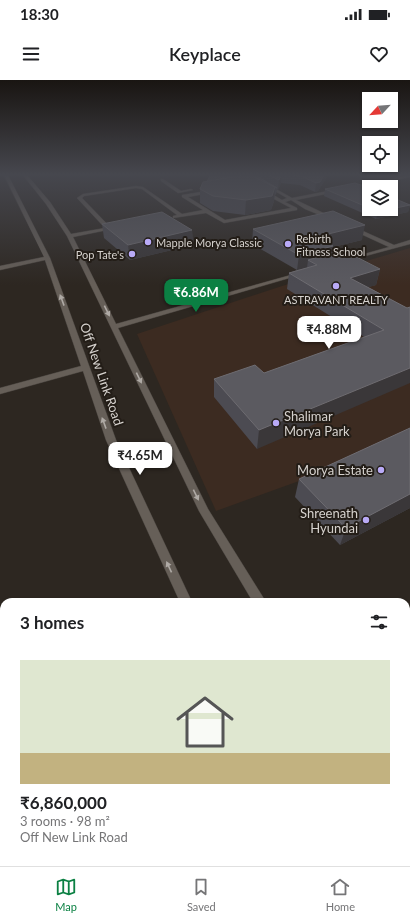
<!DOCTYPE html>
<meta charset="utf-8">
<style>
body{margin:0;font-family:Lato,sans-serif;background:#f6f6f6;color:#202124;height:100vh;display:flex;flex-direction:column;font-size:15px;white-space:nowrap}
*{box-sizing:border-box;margin:0}
p{font-size:13px;color:#757577}
.icon{flex:none;width:22px;height:22px;fill:none;stroke:currentColor;stroke-width:2;stroke-linecap:round;stroke-linejoin:round}
.map{position:relative;flex:1;overflow:hidden}
.side{position:absolute;left:0px;top:518px;width:410px;height:268px;display:flex;flex-direction:column;background:#fff;border-radius:12px 12px 0 0;box-shadow:0 1px 3px #0004}
.side>*{flex:none}
.needle{width:26px;rotate:244deg}
.buttons{position:absolute;left:362px;top:12px;display:grid;gap:8px}
.buttons a{display:grid;place-items:center;width:36px;height:36px;border-radius:0px;background:#fff;box-shadow:0 1px 3px #0004;font-size:20px}
.price{position:absolute;translate:-50% -34px;padding:0 9px;border-radius:8px;background:#fff;color:#222;font-size:13px;line-height:26px;filter:drop-shadow(0 1px 2px #0008)}
.price::after{content:'';position:absolute;left:50%;top:24px;width:12px;height:9px;margin-left:-6px;background:inherit;clip-path:polygon(0 0,100% 0,50% 100%)}
.price.on{background:#0b8043;color:#fff}
ul{padding:0;list-style:none}
li{display:grid;align-content:center;gap:8px;height:212px;padding:0 20px}
li span{display:grid;place-items:center;height:124px;border-radius:0px;color:#555}
li>.icon{margin-inline-start:auto}
span .icon{width:72px;height:72px;fill:#fffc;stroke-width:1}
li b{font-size:17px}
h2{display:flex;justify-content:space-between;align-items:center;height:48px;padding:0 20px;font-size:17px}
.status{display:flex;justify-content:space-between;align-items:center;height:28px;padding:0 20px;background:#fff;direction:ltr}
.status svg{height:11px;fill:currentColor}
header{display:flex;justify-content:space-between;align-items:center;height:52px;padding:0 20px;background:#fff;font-size:18px;font-weight:600}
.dock{display:flex;justify-content:space-around;align-items:center;height:56px;border-top:1px solid #e0e0e0;background:#fff;font-size:11px;color:#757577}
.dock a{display:grid;justify-items:center;gap:2px}
.dock .on{color:#0b8043}
.map>svg:first-child{display:block}
.commercial{fill:#3c2b21}
.lines{fill:none;stroke-linecap:round;stroke-linejoin:round}
.minor-casing{stroke:#47423d;stroke-width:1}
.secondary-casing{stroke:#47423d;stroke-width:1}
.primary-casing{stroke:#47423d;stroke-width:1}
.minor{fill:#665f58;fill-rule:evenodd}
.secondary{fill:#86794f;fill-rule:evenodd}
.primary{fill:#a59346;fill-rule:evenodd}
.rail-far1-casing{stroke:#9b9792;stroke-width:5}
.rail-casing{stroke:#9b9792;stroke-width:6}
.rail-far1{stroke:#231d17;stroke-width:3.5;stroke-dasharray:11;stroke-linecap:butt}
.rail{stroke:#231d17;stroke-width:4.5;stroke-dasharray:14;stroke-linecap:butt}
.wall{fill:#4c4b52}
.shaded-wall{fill:#3a3739}
.building{fill:#5b5a60;stroke:#6e6c71}
.oneway{fill:#afaaa5}
.poi-dot{fill:#b9aaf7;stroke:#231d17;stroke-width:1.5}
.labels{text-anchor:middle;dominant-baseline:central;stroke-width:4;stroke-linejoin:round;paint-order:stroke}
.far-poi-label{font-size:11px;fill:#d6d2ce;stroke:#231d17;text-anchor:start}
.street-label{font-size:13px;fill:#d6d2ce;stroke:#231d17}
.poi-label{font-size:13px;fill:#d6d2ce;stroke:#231d17;text-anchor:end}
</style>
<div class="status"><b>18:30</b><svg viewBox="0 0 49 12"><path d="M0 12V9h3v3zM5 12V6h3v6zM10 12V3h3v9zM15 12V0h3v12zM26 1h20v11H26zM47 4h2v5h-2z"/></svg></div>
<header><svg class="icon" aria-label="menu" viewBox="0 0 24 24"><path d="M4 6h16M4 12h16M4 18h16"/></svg>Keyplace<svg class="icon" aria-label="heart" viewBox="0 0 24 24"><path d="M12 20l-8-8c-3-5 5-10 8-4 3-6 11-1 8 4z"/></svg></header>
<div class="map">
<svg width="410" height="786" viewBox="0 0 410 786">
<rect width="100%" height="100%" fill="#2d2721"/>
<polygon class="commercial" points="410,168 410,361 216,431 137,254 282,206"/>
<g class="lines">
<g class="minor-casing">
<g id="minor">
<polygon points="4,95 8,95 50,178 116,360 192,522 180,522 106,360 83,291 0,314 0,308 81,286 45,180 0,190 0,186 44,177"/>
<polygon points="23,95 27,95 50,122 71,154 105,148 77,118 83,114 136,106 143,107 182,134 203,130 182,117 182,115 213,110 215,112 188,117 225,140 291,128 261,112 261,110 265,110 282,120 287,118 266,106 267,104 292,118 410,95 410,97 296,120 334,138 332,140 305,129 291,120 285,122 297,128 297,130 224,143 206,133 173,138 173,136 177,135 142,109 136,108 84,116 82,118 110,147 117,148 73,157 116,244 298,193 303,194 118,248 208,429 266,522 253,522 199,431 67,156 46,124"/>
<polygon points="161,99 163,99 181,111 191,109 193,110 178,113 161,101"/>
<polygon points="350,147 354,147 394,165 410,160 410,164 343,182 343,180 389,167 350,149"/>
</g>
</g>
<g class="secondary-casing">
<g id="secondary">
<polygon points="406,742 410,744 410,766 406,764"/>
<polygon points="299,782 317,782 319,786 301,786"/>
</g>
</g>
<g class="primary-casing">
<g id="primary">
<polygon points="410,576 410,591 406,593 406,578"/>
<polygon points="410,674 410,691 406,693 406,676"/>
<polygon points="119,782 141,782 139,786 117,786"/>
<polygon points="272,782 293,782 291,786 270,786"/>
</g>
</g>
<use href="#minor" class="minor"/>
<use href="#secondary" class="secondary"/>
<use href="#primary" class="primary"/>
<g class="rail-far1-casing">
<g id="rail-far1">
<polyline points="406,557 410,555"/>
<polyline points="406,588 410,585"/>
</g>
</g>
<g class="rail-casing">
<g id="rail">
<polyline points="81,786 87,782"/>
<polyline points="138,786 143,782"/>
</g>
</g>
<use href="#rail-far1" class="rail-far1"/>
<use href="#rail" class="rail"/>
</g>
<g class="wall">
<polygon points="210,95 328,95 318,111 315,112 300,105 281,103 278,110 277,109 276,115 275,114 274,121 271,130 245,135 213,131 200,123 200,109 207,102"/>
<polygon points="369,108 369,129 391,129 410,125 408,132 376,139 324,116 325,109"/>
<polygon points="102,144 192,150 193,165 130,180 104,158"/>
<polygon points="253,149 362,160 333,167 332,173 380,189 376,205 368,207 407,228 410,227 257,369 214,317 214,299 264,293 364,257 287,209 289,193 297,190 252,164"/>
<polygon points="410,348 410,428 340,465 295,417 299,399"/>
</g>
<g class="shaded-wall">
<polygon points="282,95 281,103 278,110 279,100"/>
<polygon points="324,95 328,95 318,111 315,112 316,103"/>
<polygon points="275,107 274,121 271,130 245,135 246,120"/>
<polygon points="410,125 408,132 376,139 378,132"/>
<polygon points="365,145 362,160 333,167 330,181 308,180 307,188 297,190 299,175 316,157"/>
<polygon points="192,150 193,165 130,180 128,165"/>
<polygon points="380,189 376,205 347,214 350,198"/>
<polygon points="410,288 410,303 257,369 259,350"/>
<polygon points="410,414 410,428 340,465 346,448"/>
</g>
<g class="building">
<polygon points="210,95 244,95 207,102"/>
<polygon points="244,95 250,95 275,107 272,116 246,120 213,116 200,109 203,102"/>
<polygon points="250,95 255,95 277,108 271,105"/>
<polygon points="269,95 281,95 279,100"/>
<polygon points="292,95 324,95 320,102 316,103 301,96"/>
<polygon points="355,103 369,108 369,128 325,109"/>
<polygon points="391,117 410,125 391,129"/>
<polygon points="371,129 391,129 378,132"/>
<polygon points="333,131 365,145 316,157 333,166 299,175 253,149"/>
<polygon points="162,132 192,150 128,165 102,144"/>
<polygon points="343,170 380,189 350,198 407,228 410,227 410,288 259,350 214,299 255,285 264,293 384,250 289,193 317,185 308,180"/>
<polygon points="410,348 410,414 346,448 299,399"/>
</g>
<defs><path id="oneway-solid" d="M-6-.8H1V-3.2L6.5 0L1 3.2V.8H-6Z"/></defs>
<g class="oneway">
<use href="#oneway-solid" transform="translate(62 220) rotate(-110)"/>
<use href="#oneway-solid" transform="translate(107 231) rotate(64)"/>
<use href="#oneway-solid" transform="translate(139 298) rotate(64)"/>
<use href="#oneway-solid" transform="translate(104 343) rotate(-110)"/>
<use href="#oneway-solid" transform="translate(196 415) rotate(64)"/>
<use href="#oneway-solid" transform="translate(169 487) rotate(-115)"/>
</g>
<linearGradient id="sky" x2="0" y2="1"><stop stop-color="#191512"/><stop offset="0.46" stop-color="#46474e"/><stop offset="1" stop-color="#46474e" stop-opacity="0"/></linearGradient>
<rect width="410" height="205" fill="url(#sky)"/>
<g class="poi-dot">
<circle cx="148" cy="162" r="4"/>
<circle cx="288" cy="164" r="4"/>
<circle cx="132" cy="174" r="4"/>
<circle cx="336" cy="206" r="4"/>
<circle cx="276" cy="343" r="4"/>
<circle cx="381" cy="390" r="4"/>
<circle cx="366" cy="440" r="4"/>
</g>
<g class="labels">
<g class="far-poi-label">
<text x="296" y="158">Rebirth<tspan x="296" dy="13">Fitness School</tspan></text>
<text x="156" y="162">Mapple Morya Classic</text>
<text x="124" y="174" text-anchor="end">Pop Tate's</text>
<text x="336" y="219" text-anchor="middle">ASTRAVANT REALTY</text>
</g>
<g class="street-label">
<text transform="translate(102 294) rotate(71)">Off New Link Road</text>
</g>
<g class="poi-label">
<text x="284" y="336" text-anchor="start">Shalimar<tspan x="284" dy="15">Morya Park</tspan></text>
<text x="373" y="390">Morya Estate</text>
<text x="358" y="433">Shreenath<tspan x="358" dy="15">Hyundai</tspan></text>
</g>
</g>
</svg>
<div class="buttons">
<a><svg class="needle" viewBox="-14 -14 28 28"><path d="M0-13l5 13h-10z" fill="#e53935"/><path d="M0 13l5-13h-10z" fill="#757577"/></svg></a>
<a><svg class="icon" aria-label="locate" viewBox="0 0 24 24"><circle cx="12" cy="12" r="6"/><path d="M12 2v4M12 18v4M2 12h4M18 12h4"/></svg></a>
<a><svg class="icon" aria-label="layers" viewBox="0 0 24 24"><path d="M12 4l9 5-9 5-9-5zM3 14l9 5 9-5"/></svg></a>
</div>
<b class="price on" style="left:196px;top:233px">₹6.86M</b>
<b class="price" style="left:329px;top:270px">₹4.88M</b>
<b class="price" style="left:140px;top:396px">₹4.65M</b>
<section class="side">
<h2>3 homes<svg class="icon" aria-label="filters" viewBox="0 0 24 24"><path d="M4 7h16M4 17h16"/><circle cx="9" cy="7" r="2"/><circle cx="15" cy="17" r="2"/></svg></h2>
<ul>
<li><span style="background:linear-gradient(#dfe7d0 75%,#c2b280 0)"><svg class="icon" aria-label="home" viewBox="0 0 24 24"><path d="M3 11l9-7 9 7M6 9v11h12V9"/></svg></span><div><b>₹6,860,000</b><p>3 rooms · 98 m²</p><p>Off New Link Road</p></div></li>
</ul>
</section>
</div>
<nav class="dock">
<a class="on"><svg class="icon" aria-label="map" viewBox="0 0 24 24"><path d="M3 6l6-2 6 2 6-2v14l-6 2-6-2-6 2zM9 4v14M15 6v14"/></svg>Map</a>
<a><svg class="icon" aria-label="saved" viewBox="0 0 24 24"><path d="M7 4h10v16l-5-4-5 4z"/></svg>Saved</a>
<a><svg class="icon" aria-label="home" viewBox="0 0 24 24"><path d="M3 11l9-7 9 7M6 9v11h12V9"/></svg>Home</a>
</nav>
